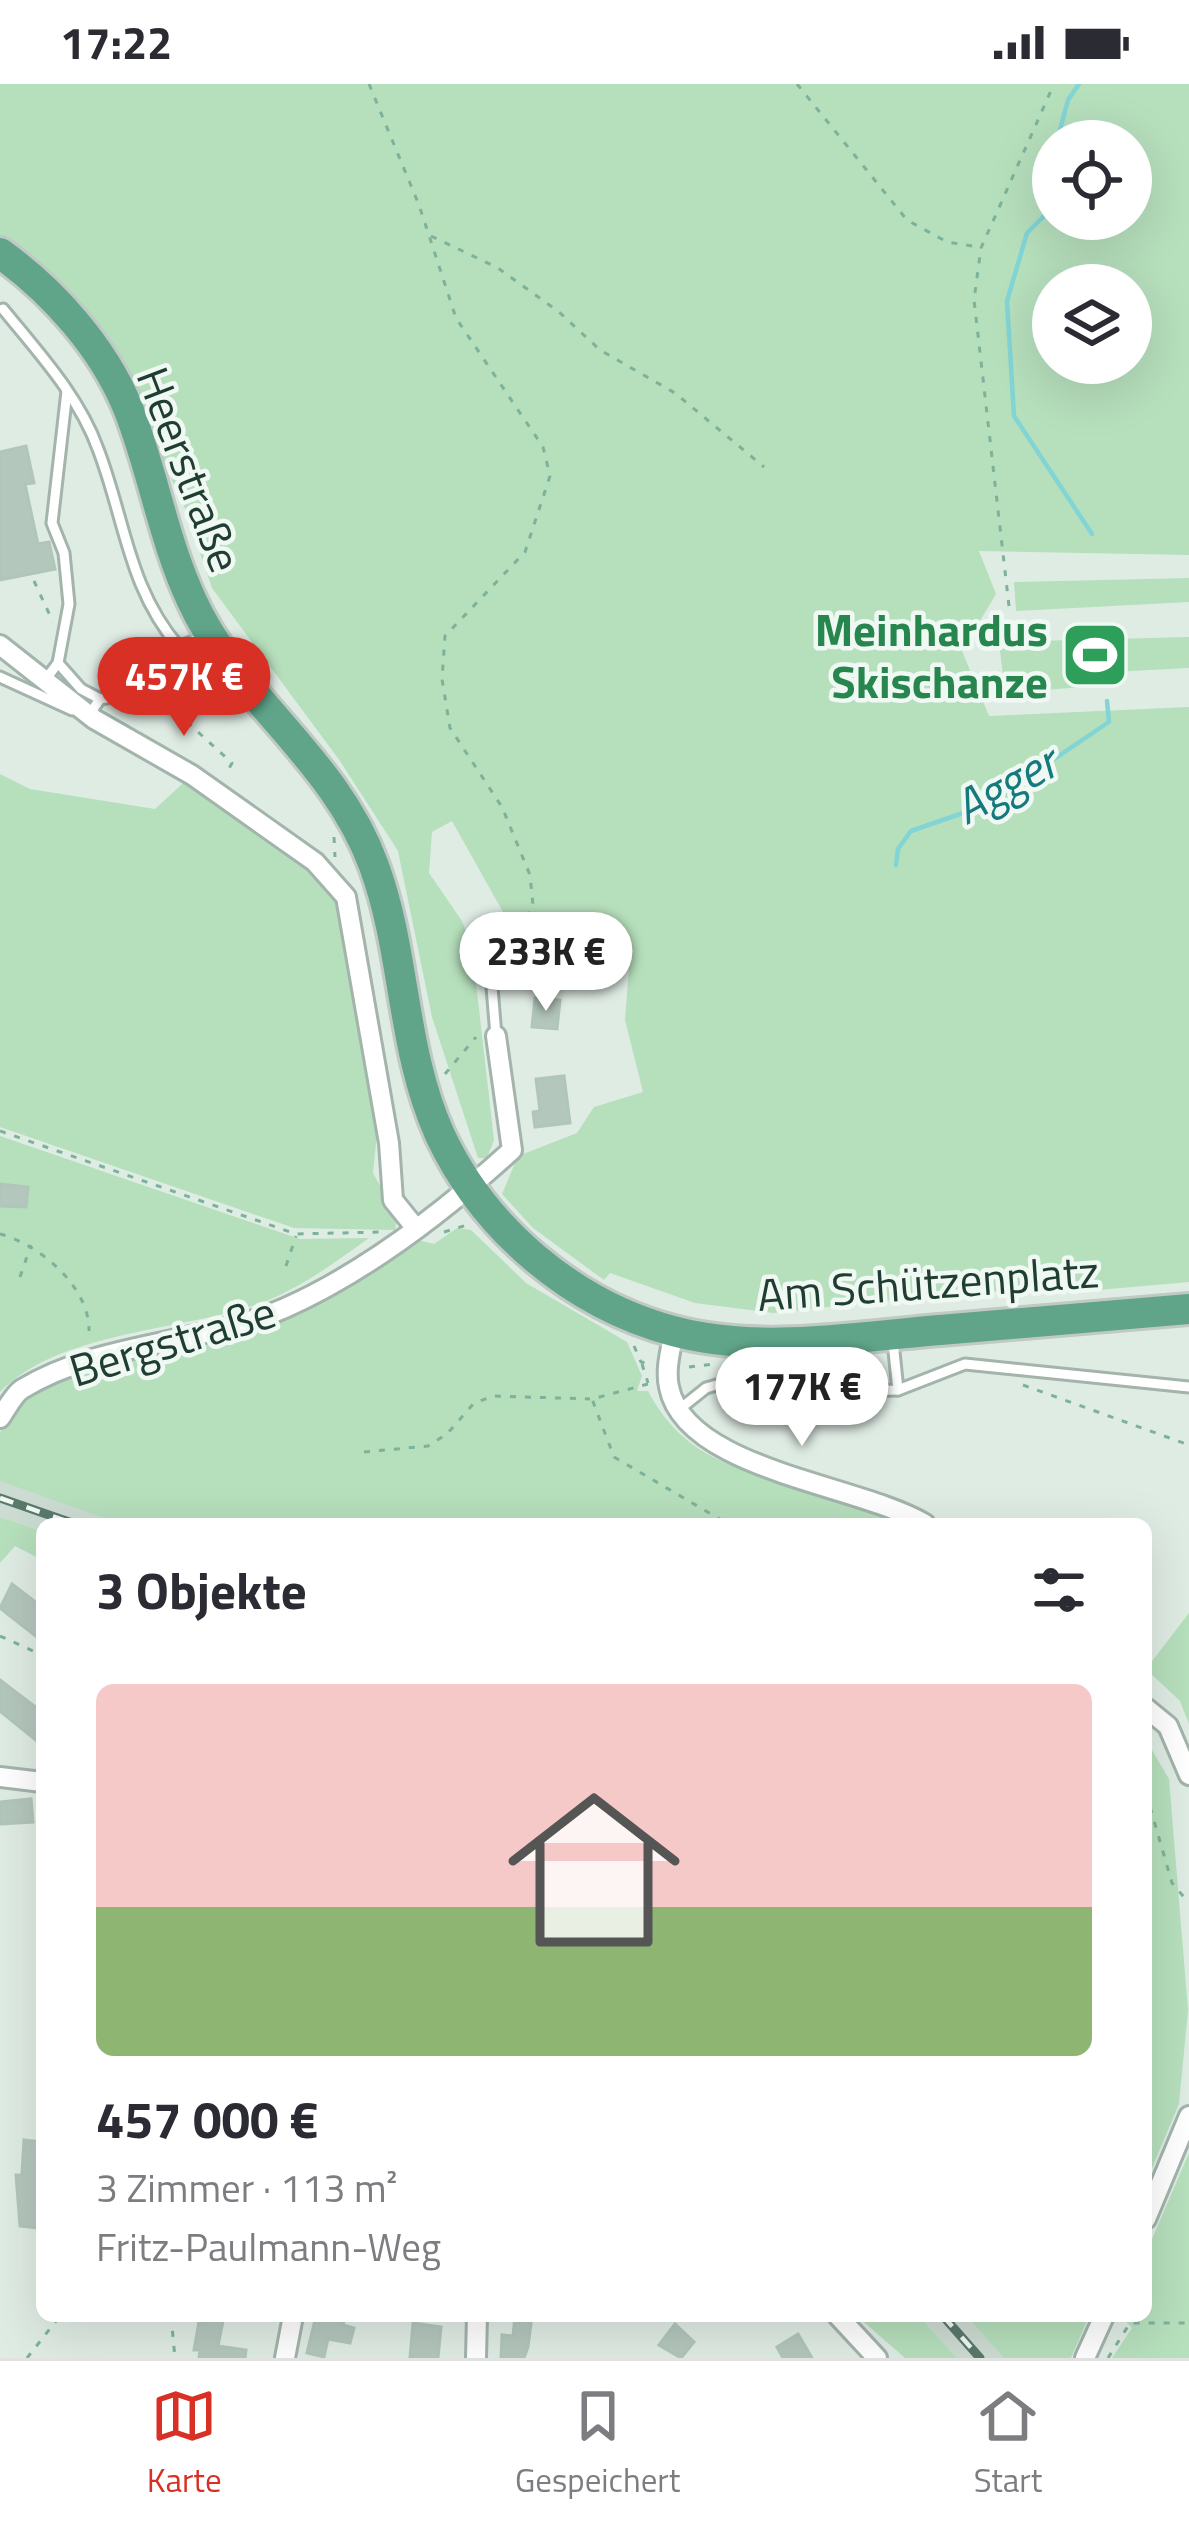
<!DOCTYPE html>
<html lang="de">
<meta charset="utf-8">
<style>
body{margin:0;font-family:"Titillium Web",sans-serif;background:#f2f2f3;color:#2b2b33;height:100vh;display:flex;flex-direction:column;font-size:45px;white-space:nowrap}
*{box-sizing:border-box;margin:0}
p{font-size:39px;color:#7c7c81}
.icon{flex:none;width:66px;height:66px;fill:none;stroke:currentColor;stroke-width:2;stroke-linecap:round;stroke-linejoin:round}
.map{position:relative;flex:1;overflow:hidden}
.details{position:absolute;left:36px;top:1434px;width:1116px;height:804px;display:flex;flex-direction:column;background:#fff;border-radius:18px;box-shadow:0 12px 48px #0002}
.details>*{flex:none}
.controls{position:absolute;left:1032px;top:36px;display:grid;gap:24px}
.controls a{display:grid;place-items:center;width:120px;height:120px;border-radius:50%;background:#fff;box-shadow:0 12px 48px #0002;font-size:60px}
.price{position:absolute;translate:-50% -102px;padding:0 27px;border-radius:42px;background:#fff;color:#222;font-size:39px;line-height:78px;filter:drop-shadow(0 3px 6px #0008)}
.price::after{content:'';position:absolute;left:50%;top:72px;width:36px;height:27px;margin-left:-18px;background:inherit;clip-path:polygon(0 0,100% 0,50% 100%)}
.price.selected{background:#d93025;color:#fff}
ul{padding:0;list-style:none}
li{display:grid;align-content:center;gap:24px;height:636px;padding:0 60px}
li span{display:grid;place-items:center;height:372px;border-radius:18px;color:#555}
li>.icon{margin-inline-start:auto}
span .icon{width:216px;height:216px;fill:#fffc;stroke-width:1}
li b{font-size:51px}
h2{display:flex;justify-content:space-between;align-items:center;height:144px;padding:0 60px;font-size:51px}
.status{display:flex;justify-content:space-between;align-items:center;height:84px;padding:0 60px;background:#fff;direction:ltr}
.status svg{height:33px;fill:currentColor}
.tab-bar{display:flex;justify-content:space-around;align-items:center;height:168px;border-top:3px solid #e1e1e2;background:#fff;font-size:33px;color:#7c7c81}
.tab-bar a{display:grid;justify-items:center;gap:6px}
.tab-bar .selected{color:#d93025}
.map>svg:first-child{display:block}
.built{fill:#cddcd3}
.green{fill:#b6dfbc;fill-rule:evenodd}
.lines{fill:none;stroke-linecap:round;stroke-linejoin:round}
.stream{stroke:#83d4d5;stroke-width:4.5}
.building{fill:#b4c7bd;stroke:#b1c6ba;stroke-width:3}
.lane-casing{stroke:#a2b4ab;stroke-width:15}
.street-casing{stroke:#a2b4ab;stroke-width:24}
.primary-casing{stroke:#c0c9c5;stroke-width:36}
.path{stroke:#7db29a;stroke-width:3;stroke-dasharray:6 9;stroke-linecap:butt}
.lane{stroke:#fff;stroke-width:9}
.street{stroke:#fff;stroke-width:18}
.primary{stroke:#60a58a;stroke-width:30}
.rail-casing{stroke:#59796c;stroke-width:9}
.rail{stroke:#f0f8f3;stroke-width:4.5;stroke-dasharray:14;stroke-linecap:butt}
.labels{text-anchor:middle;dominant-baseline:central;stroke-width:9;stroke-linejoin:round;paint-order:stroke}
.street-label{font-size:45px;fill:#1f3d31;stroke:#f0f8f3}
.leisure-label{font-size:45px;font-weight:bold;fill:#27864d;stroke:#f0f8f3;text-anchor:end}
.water-label{font-size:48px;font-style:italic;fill:#157a7d;stroke:#f0f8f3}
</style>
<div class="status"><b>17:22</b><svg viewBox="0 0 49 12"><path d="M0 12V9h3v3zM5 12V6h3v6zM10 12V3h3v9zM15 12V0h3v12zM26 1h20v11H26zM47 4h2v5h-2z"/></svg></div>
<div class="map">
<svg width="1189" height="2274" viewBox="0 0 1189 2274">
<rect width="100%" height="100%" fill="#dfece4"/>
<g class="built">
<polygon points="0,1397 60,1415 121,1440 42,1440 42,1447 0,1433"/>
<polygon points="919,2232 966,2232 1004,2274 957,2274"/>
</g>
<g class="green">
<path d="M0 0H1189V471L979 467 996 510 962 567 989 632 1189 623V1198L1064 1209 975 1207 773 1229 695 1219 610 1189 604 1196 533 1144 502 1110 518 1072 577 1049 594 1023 643 1008 625 936 630 871 522 862 452 737 432 748 429 789 462 837 472 864 494 1056 487 1074H478L432 933 398 767 340 677 212 504 183 419 117 286 0 158ZM1053 57H1131V135H1053ZM1053 201H1131V279H1053Z"/>
<polygon points="1189,494 1189,518 1016,527 1014,498"/>
<polygon points="1189,553 1189,584 1113,588 1108,601 1005,609 999,558"/>
<polygon points="0,690 30,705 155,725 192,691 346,813 381,1010 373,1089 397,1133 395,1146 294,1144 0,1043"/>
<path d="M0 1052 300 1155 369 1154C334 1179 300 1205 258 1220 180 1247 60 1247 0 1308Z"/>
<path d="M457 1144 471 1146 526 1199 627 1258 642 1292 637 1307H648C707 1419 820 1377 902 1440H121L0 1397C0 1382 0 1364 0 1350 14 1277 176 1273 229 1250 286 1226 340 1193 395 1165L402 1168 418 1156 434 1160Z"/>
<polygon points="0,1433 42,1447 42,1476 15,1462 0,1479"/>
<polygon points="1189,1529 1189,1640 1180,1617 1146,1585"/>
<polygon points="1146,1656 1169,1695 1188,1926 1179,2020 1146,2098"/>
<polygon points="1189,2069 1189,2274 1112,2274 1132,2244 1121,2232 1146,2232 1146,2169"/>
<polygon points="857,2232 919,2232 957,2274 905,2274"/>
<polygon points="966,2232 1089,2232 1071,2274 1004,2274"/>
</g>
<g class="lines">
<g class="stream">
<polyline points="1057,57 1068,16 1079,0"/>
<polyline points="1053,88 1045,131 1027,149 1007,217 1014,332 1092,450"/>
<polyline points="896,781 898,765 911,747 986,721 1109,638 1107,617"/>
</g>
</g>
<g class="building">
<polygon points="26,362 34,399 25,400 38,460 49,458 55,485 0,496 0,368"/>
<polygon points="126,563 160,604 140,621 110,577"/>
<polygon points="535,914 560,916 557,945 532,943"/>
<polygon points="564,992 570,1039 535,1043 533,1028 540,1027 536,995"/>
<polygon points="0,1100 28,1103 26,1123 0,1122"/>
<polygon points="12,1500 42,1523 42,1557 0,1524"/>
<polygon points="0,1596 42,1628 42,1661 0,1627"/>
<polygon points="31,1715 33,1738 0,1740 0,1718"/>
<polygon points="24,2056 42,2058 39,2144 20,2142 16,2091 22,2091"/>
<polygon points="200,2232 224,2232 218,2262 246,2266 245,2274 199,2274 200,2266 194,2266"/>
<polygon points="316,2232 345,2232 343,2241 354,2244 350,2259 328,2255 324,2273 307,2269"/>
<polygon points="515,2232 532,2232 528,2263 524,2274 501,2274 502,2251 513,2252"/>
<polygon points="413,2239 441,2243 438,2274 410,2274"/>
<polygon points="675,2240 694,2258 681,2274 659,2261"/>
<polygon points="798,2250 812,2274 783,2274 777,2263"/>
</g>
<g class="lines">
<g class="lane-casing">
<g id="lane">
<path d="M3 225C38 268 79 312 98 365 125 435 128 504 179 563L205 552"/>
<polyline points="58,579 81,605 100,615"/>
<polyline points="0,593 72,626"/>
<polyline points="46,595 58,579 69,520 64,469 52,439 67,307"/>
<polyline points="89,631 100,615 125,611"/>
<polyline points="489,866 496,952"/>
<polyline points="893,1258 898,1306"/>
<polyline points="681,1324 706,1304 741,1294 763,1309 898,1306 965,1280 1189,1303"/>
</g>
</g>
<g class="street-casing">
<g id="street">
<polyline points="0,561 94,635 192,691 315,778 346,813 389,1059 393,1116 414,1142"/>
<path d="M674 1247C671 1265 665 1285 669 1303 685 1386 861 1401 925 1440"/>
<path d="M0 1334C6 1326 13 1311 22 1305 101 1257 201 1261 285 1224 366 1188 447 1125 512 1066L496 952"/>
<polyline points="1146,1624 1168,1642 1189,1691"/>
<polyline points="0,1693 42,1698"/>
<polyline points="1146,2135 1189,2032"/>
<polyline points="838,2232 877,2274"/>
<polyline points="285,2274 293,2232"/>
<polyline points="476,2274 477,2232"/>
<polyline points="1085,2274 1104,2232"/>
</g>
</g>
<g class="primary-casing">
<path id="primary" d="M0 169C53 207 103 263 128 324 153 387 163 455 192 517 236 614 335 674 374 782 406 869 401 965 440 1051 484 1145 572 1220 673 1247 758 1270 854 1253 940 1246 1023 1239 1106 1232 1189 1225"/>
</g>
<g class="path">
<polyline points="369,0 419,121 456,234 543,363 550,392 525,468 445,552 442,595 450,644 502,723 530,791 533,821 517,852 500,861"/>
<polyline points="797,0 907,136 947,158 979,163"/>
<polyline points="431,152 498,184 559,228 600,266 675,309 764,383"/>
<polyline points="34,497 53,538"/>
<polyline points="1009,522 974,216 981,164 1054,0"/>
<polyline points="176,628 232,679 226,690"/>
<polyline points="334,753 335,773"/>
<polyline points="445,990 476,953"/>
<polyline points="0,1047 296,1150 381,1148"/>
<polyline points="444,1148 467,1141"/>
<path d="M0 1150C39 1160 90 1203 89 1247"/>
<polyline points="286,1182 296,1152"/>
<polyline points="20,1193 31,1161"/>
<polyline points="634,1262 641,1278 650,1280"/>
<polyline points="642,1280 648,1299"/>
<polyline points="689,1283 715,1280"/>
<polyline points="648,1300 592,1315 614,1373 728,1440"/>
<polyline points="1023,1301 1189,1361"/>
<polyline points="364,1368 428,1362 447,1350 474,1319 494,1312 590,1315"/>
<polyline points="0,1552 42,1571"/>
<polyline points="1146,1709 1172,1799 1189,1819"/>
<polyline points="171,2232 175,2274"/>
<polyline points="27,2274 60,2232"/>
<polyline points="1108,2274 1130,2239 1189,2239"/>
</g>
<use href="#lane" class="lane"/>
<use href="#street" class="street"/>
<use href="#primary" class="primary"/>
<g class="rail-casing">
<g id="rail">
<polyline points="0,1414 75,1440"/>
<polyline points="943,2232 980,2274"/>
</g>
</g>
<use href="#rail" class="rail"/>
</g>
<defs>
<g id="stadium-square" transform="scale(3.45)"><rect x="-9" y="-9" width="18" height="18" rx="4" fill="#2e9e5b" stroke="#f0f8f3"/><path d="M0-5a6.5 5 0 1 0 0 10a6.5 5 0 1 0 0-10ZM-3.5-1.8h7v3.6h-7Z" fill="#fff"/></g>
</defs>
<g fill-rule="evenodd">
<use href="#stadium-square" x="1095" y="571"/>
</g>
<g class="labels">
<g class="street-label">
<text transform="translate(190 385) rotate(69)">Heerstraße</text>
<text transform="translate(928 1198) rotate(-4)">Am Schützenplatz</text>
<text transform="translate(172 1256) rotate(-17)">Bergstraße</text>
</g>
<g class="leisure-label">
<text x="1048" y="545">Meinhardus<tspan x="1048" dy="52">Skischanze</tspan></text>
</g>
<g class="water-label">
<text transform="translate(1005 700) rotate(-29)">Agger</text>
</g>
</g>
</svg>
<div class="controls">
<a><svg class="icon" aria-label="locate" viewBox="0 0 24 24"><circle cx="12" cy="12" r="6"/><path d="M12 2v4M12 18v4M2 12h4M18 12h4"/></svg></a>
<a><svg class="icon" aria-label="layers" viewBox="0 0 24 24"><path d="M12 4l9 5-9 5-9-5zM3 14l9 5 9-5"/></svg></a>
</div>
<b class="price selected" style="left:184px;top:655px">457K €</b>
<b class="price" style="left:546px;top:930px">233K €</b>
<b class="price" style="left:802px;top:1365px">177K €</b>
<section class="details">
<h2>3 Objekte<svg class="icon" aria-label="filters" viewBox="0 0 24 24"><path d="M4 7h16M4 17h16"/><circle cx="9" cy="7" r="2"/><circle cx="15" cy="17" r="2"/></svg></h2>
<ul>
<li><span style="background:linear-gradient(#f6c9c9 60%,#8fb573 0)"><svg class="icon" aria-label="home" viewBox="0 0 24 24"><path d="M3 11l9-7 9 7M6 9v11h12V9"/></svg></span><div><b>457 000 €</b><p>3 Zimmer · 113 m²</p><p>Fritz-Paulmann-Weg</p></div></li>
</ul>
</section>
</div>
<nav class="tab-bar">
<a class="selected"><svg class="icon" aria-label="map" viewBox="0 0 24 24"><path d="M3 6l6-2 6 2 6-2v14l-6 2-6-2-6 2zM9 4v14M15 6v14"/></svg>Karte</a>
<a><svg class="icon" aria-label="saved" viewBox="0 0 24 24"><path d="M7 4h10v16l-5-4-5 4z"/></svg>Gespeichert</a>
<a><svg class="icon" aria-label="home" viewBox="0 0 24 24"><path d="M3 11l9-7 9 7M6 9v11h12V9"/></svg>Start</a>
</nav>
